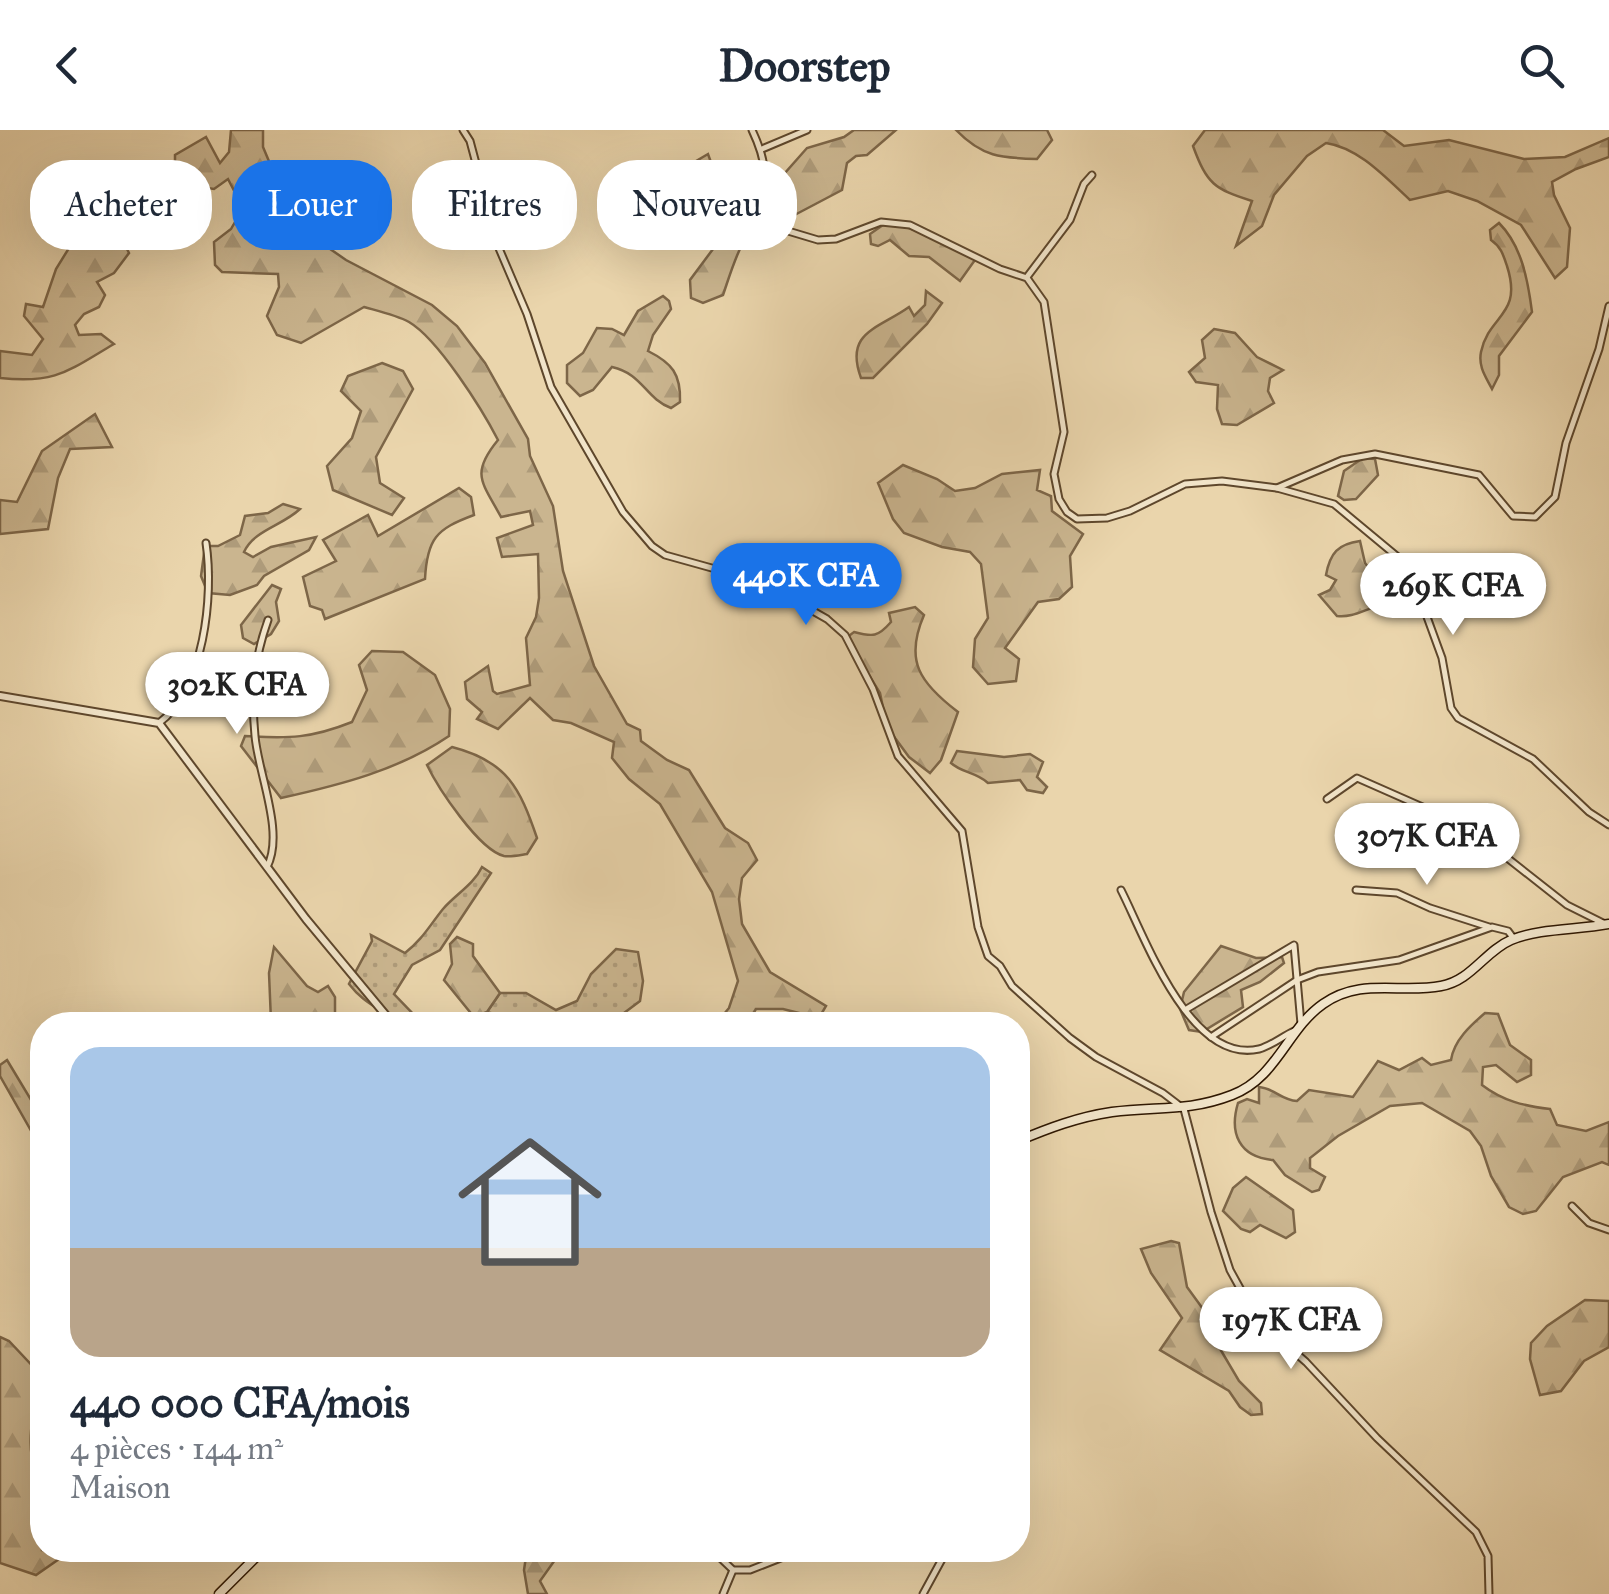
<!DOCTYPE html>
<html lang="fr">
<meta charset="utf-8">
<style>
body{margin:0;font-family:"IM FELL Great Primer",serif;background:#f6f6f7;color:#1f2937;height:100vh;display:flex;flex-direction:column;font-size:38px;white-space:nowrap}
*{box-sizing:border-box;margin:0}
p{font-size:32px;color:#747a83}
.icon{flex:none;width:55px;height:55px;fill:none;stroke:currentColor;stroke-width:2;stroke-linecap:round;stroke-linejoin:round}
.map{position:relative;flex:1;overflow:hidden}
.details{position:absolute;left:30px;top:882px;width:1000px;height:550px;display:flex;flex-direction:column;background:#fff;border-radius:40px;box-shadow:0 10px 40px #0002}
.details>*{flex:none}
.guide{position:absolute;left:30px;top:30px;width:1000px;height:90px;display:flex;gap:20px}
.price{position:absolute;translate:-50% -85px;padding:0 22px;border-radius:35px;background:#fff;color:#222;font-size:32px;line-height:65px;filter:drop-shadow(0 2px 5px #0008)}
.price::after{content:'';position:absolute;left:50%;top:60px;width:30px;height:22px;margin-left:-15px;background:inherit;clip-path:polygon(0 0,100% 0,50% 100%)}
.price.on{background:#1a73e8;color:#fff}
ul{padding:0;list-style:none}
li{display:grid;align-content:center;gap:20px;height:530px;padding:0 40px}
li span{display:grid;place-items:center;height:310px;border-radius:30px;color:#555}
li>.icon{margin-inline-start:auto}
span .icon{width:180px;height:180px;fill:#fffc;stroke-width:1}
li b{font-size:42px}
.pill{padding:0 35px;border-radius:40px;background:#fff;box-shadow:0 10px 40px #0002;font-size:35px;line-height:90px}
.pill.on{background:#1a73e8;color:#fff}
header{display:flex;justify-content:space-between;align-items:center;height:130px;padding:0 40px;background:#fff;font-size:45px;font-weight:800}
.map>svg:first-child{display:block}
.grass{fill:url(#grass-dots);stroke:#7d6648;stroke-width:2.5}
.forest{fill:url(#forest-firs);stroke:#7d6648;stroke-width:2.5}
.lines{fill:none;stroke-linecap:round;stroke-linejoin:round}
.minor-casing{stroke:#5e472c;stroke-width:9}
.tertiary-casing{stroke:#5e472c;stroke-width:10}
.secondary-casing{stroke:#301802;stroke-width:11}
.minor{stroke:#f1e4c9;stroke-width:5}
.tertiary{stroke:#f1e4c9;stroke-width:6}
.secondary{stroke:#f1e4c9;stroke-width:8}
</style>
<header><svg class="icon" aria-label="back" viewBox="0 0 24 24"><path d="M15 5l-7 7 7 7"/></svg>Doorstep<svg class="icon" aria-label="search" viewBox="0 0 24 24"><circle cx="10" cy="10" r="6"/><path d="M15 15l6 6"/></svg></header>
<div class="map">
<svg width="1609" height="1464" viewBox="0 0 1609 1464">
<defs>
<pattern id="grass-dots" width="8" height="8" patternUnits="userSpaceOnUse" patternTransform="scale(2.5)"><rect width="8" height="8" fill="#cab58f"/><path d="M2 2h.1M6 6h.1" fill="none" stroke="#ae9b7a" stroke-width="1.8" stroke-linecap="round"/></pattern>
<pattern id="forest-firs" width="22" height="20" patternUnits="userSpaceOnUse" patternTransform="scale(2.5)"><rect width="22" height="20" fill="#cab58f"/><path d="M5 1l3.5 6h-7zM16 11l3.5 6h-7z" fill="#ae9b7a"/></pattern>
</defs>
<rect width="100%" height="100%" fill="#ead5ac"/>
<filter id="stains"><feTurbulence type="fractalNoise" baseFrequency=".002" numOctaves="4"/><feColorMatrix values="0 0 0 0 .2 0 0 0 0 .09 0 0 0 0 .02 0 0 0 .5 -.17"/></filter>
<radialGradient id="worn" r=".72"><stop offset=".6" stop-color="#630" stop-opacity="0"/><stop offset="1" stop-color="#630" stop-opacity=".3"/></radialGradient>
<g class="grass">
<path d="M482 737 491 743 440 820 412 835 394 864 418 889 410 895H398C381 877 366 876 349 854L372 811 371 805 405 823C422 810 430 795 443 779 455 765 474 754 482 737Z"/>
<polygon points="616,819 638,822 643,851 640,871 608,895 533,895 487,882 500,863 526,863 556,880 577,871 591,844"/>
</g>
<g class="forest">
<path d="M231 0H263V17L276 48 289 78 310 105 346 130 432 175 457 196 485 233 528 309 530 326 553 376 563 441 594 536 627 594 640 600 641 611 667 630 689 640 725 698 748 713 757 730 742 748 739 769 742 794 770 842 826 876 819 888 783 879H756L746 895H715L729 878 738 851 712 762 660 674 629 649 612 628 614 612 571 593 553 590 530 568 498 599 477 589 482 582 467 569 465 552 488 536 493 561 497 564 530 555 526 508 536 487 539 468 538 424 502 427 497 408 533 395 530 381 501 387C482 352 470 344 498 310 482 279 438 209 409 192 396 185 378 181 364 177L301 213 277 205 267 186 279 157 278 144 222 142 215 135 214 112 231 99 243 78 228 49 214 59 194 56 173 58 169 50 175 44V25L206 7 220 33 229 22Z"/>
<path d="M854 0H896L867 25 856 26 847 33 842 60 787 89 768 82C742 101 733 136 723 165L703 173 691 168 690 150 713 119 716 83H707L686 37 708 24 722 63 748 65 784 44 807 18 844 7Z"/>
<path d="M956 0H1047L1052 10 1037 29C1001 28 982 27 956 0Z"/>
<path d="M1205 0H1383L1404 16 1449 10 1524 29 1565 27 1609 8V27L1576 39 1552 52 1554 65 1570 98 1567 137 1555 148 1521 95 1477 71 1448 61 1410 70C1385 47 1359 18 1326 13L1307 26 1274 65 1262 96 1236 116 1252 71C1214 59 1207 54 1193 16Z"/>
<path d="M1499 93C1522 116 1528 151 1532 182L1499 226V245L1492 259C1486 247 1478 237 1481 222 1489 184 1523 186 1507 136 1503 124 1501 117 1491 110L1490 100Z"/>
<path d="M893 94C923 100 948 114 975 130L960 151 929 127 909 126 890 110 878 116 871 114 870 104 883 95Z"/>
<path d="M82 97 127 119 129 123 114 143 97 152 105 165 99 177 84 184 75 195 79 205 101 204 114 214C68 241 56 254 0 248V221L32 225 43 209 24 186 26 174 43 177 56 139Z"/>
<path d="M926 161 942 173 927 194 873 248H861C844 202 878 199 909 177L914 186 925 175Z"/>
<path d="M663 166 669 171 671 179 653 205 648 221C672 233 681 244 680 272L671 278C645 268 643 244 612 237L593 260 580 266 567 253V235L583 223 597 198 612 199 624 205 638 181Z"/>
<polygon points="1214,199 1235,203 1257,227 1283,240 1270,248 1268,261 1274,273 1237,295 1222,294 1217,279 1218,255 1196,252 1189,242 1205,228 1202,210"/>
<polygon points="382,233 403,241 413,259 376,327 380,353 404,368 392,385 333,360 327,336 352,308 361,281 341,261 348,246"/>
<polygon points="95,284 112,317 70,319 58,348 48,399 0,404 0,370 17,372 42,321"/>
<polygon points="1363,328 1375,329 1378,345 1356,369 1344,370 1338,366 1344,341"/>
<polygon points="903,335 937,349 955,361 975,358 1002,344 1040,340 1037,360 1051,366 1052,381 1083,404 1070,426 1072,457 1059,469 1038,472 1005,518 1019,529 1016,551 988,554 973,537 975,509 988,488 981,434 970,422 942,417 904,403 893,389 878,353"/>
<path d="M459 358 471 367 474 385C436 399 427 409 425 449L325 489 322 480 310 476 303 447 336 431 323 410 368 385 378 406Z"/>
<path d="M283 374 300 379C282 396 254 400 244 422L253 427 271 417 316 407 309 420 264 446 257 455 230 465 208 463 201 446 205 416H218L240 405 245 386 268 383Z"/>
<path d="M1360 411 1365 433 1389 465 1385 475C1366 477 1356 488 1337 486L1319 465 1330 460 1336 450 1326 445C1330 423 1338 414 1360 411Z"/>
<polygon points="272,455 281,459 276,472 279,491 271,504 254,514 243,508 241,495"/>
<path d="M915 477 924 485C904 531 920 553 958 582L941 630 930 643 909 627 887 597 880 563 846 508 854 502C873 507 878 507 891 492L889 483Z"/>
<path d="M372 521 403 522 435 545 450 579 449 606C399 640 340 655 281 668L241 616 245 606C289 609 312 608 352 592L367 560 359 535Z"/>
<path d="M452 617C507 631 520 658 537 708L527 724C520 725 511 727 504 726 479 720 438 658 427 635Z"/>
<path d="M957 621 1004 627 1030 624 1043 632 1037 647 1047 657 1043 663 1027 660 1020 650 988 653C976 642 962 643 951 633Z"/>
<polygon points="457,807 473,814 473,826 500,863 487,882 474,887 444,850 452,834 450,814"/>
<polygon points="1221,816 1256,828 1282,827 1284,833 1260,852 1241,860 1243,877 1202,902 1189,900 1180,879 1184,862"/>
<polygon points="274,817 307,856 318,862 328,856 335,867 335,895 252,895 271,891 269,843"/>
<path d="M1485 883 1498 884 1510 915 1531 930V945L1517 952 1496 935 1483 937 1482 955C1503 971 1524 976 1550 979L1557 995 1586 1001 1609 992V1035L1602 1032 1563 1047 1536 1081 1523 1084 1509 1077 1491 1046 1481 1016 1470 1001 1422 973 1390 976 1338 1006 1310 1028V1038L1325 1047 1319 1060 1312 1062 1285 1045 1273 1030C1239 1027 1229 1003 1238 973L1247 969 1259 973V957C1274 958 1281 970 1297 971L1309 960 1353 967 1378 931 1399 940 1422 928 1431 935 1451 930C1454 910 1471 895 1485 883Z"/>
<polygon points="7,930 42,988 42,1020 0,946 0,935"/>
<polygon points="1246,1047 1293,1080 1295,1102 1286,1108 1260,1095 1250,1102 1241,1099 1223,1081 1233,1058"/>
<polygon points="1171,1111 1179,1113 1187,1157 1219,1201 1216,1212 1239,1251 1261,1273 1262,1284 1251,1285 1240,1277 1229,1261 1160,1220 1182,1188 1151,1143 1141,1119"/>
<polygon points="1585,1170 1609,1171 1609,1217 1584,1231 1561,1261 1540,1265 1530,1229 1531,1213 1547,1196"/>
<path d="M0 1207 9 1211 39 1243C37 1272 27 1300 32 1328L42 1319V1420H72L36 1445 0 1433Z"/>
<polygon points="527,1420 562,1420 540,1451 547,1464 528,1464 524,1440"/>
</g>
<g class="lines">
<g class="minor-casing">
<g id="minor">
<polyline points="463,0 470,11 498,116 527,184 551,257 623,382 652,416 665,425 762,452 827,489 845,505 873,559 898,626 962,701 978,797 988,826 1000,836 1012,856 1070,908 1096,927 1163,963 1184,979 1211,1082 1230,1140 1257,1189 1306,1232 1377,1308 1476,1402 1488,1426 1489,1464"/>
<path d="M752 0C768 34 766 46 760 82L768 95 818 110 836 109 881 92 910 95 1000 139 1027 148 1044 172 1064 302 1054 344 1059 369 1067 382 1077 389 1107 388 1130 381 1185 354 1222 351 1277 358 1334 374 1399 428 1411 443 1442 528 1451 578 1458 588 1533 629 1589 682 1609 695"/>
<polyline points="762,19 807,0"/>
<polyline points="1027,147 1070,90 1084,54 1092,45"/>
<polyline points="1277,358 1342,330 1375,324 1479,345 1513,386 1535,387 1555,367 1566,313 1599,219 1609,176"/>
<path d="M159 593C204 559 214 466 206 413"/>
<polyline points="1327,669 1357,648 1468,697 1567,775 1603,793"/>
<path d="M267 737C285 703 258 643 255 606 251 565 254 529 268 490"/>
<path d="M1121 760C1145 807 1190 935 1259 919 1271 916 1283 906 1294 901"/>
<polyline points="1356,760 1397,763 1430,778 1489,797"/>
<polyline points="1185,880 1294,815 1301,894"/>
<polyline points="1211,907 1297,850 1318,842 1399,830 1492,797 1508,801 1514,809"/>
<polyline points="1572,1076 1589,1093 1609,1100"/>
<polyline points="712,1420 733,1440 750,1440 801,1420"/>
<polyline points="723,1464 733,1440"/>
<polyline points="923,1464 947,1420"/>
</g>
</g>
<g class="tertiary-casing">
<polyline id="tertiary" points="0,566 159,593 306,789 394,895"/>
</g>
<g class="secondary-casing">
<g id="secondary">
<path d="M1018 1011C1049 998 1078 987 1112 982 1157 976 1188 982 1232 965 1277 948 1287 899 1323 874 1361 847 1400 864 1441 856 1471 851 1485 821 1511 810 1540 798 1578 800 1609 794"/>
<polyline points="219,1464 263,1420"/>
</g>
</g>
<use href="#minor" class="minor"/>
<use href="#tertiary" class="tertiary"/>
<use href="#secondary" class="secondary"/>
</g>
<rect width="100%" height="100%" filter="url(#stains)"/>
<rect width="100%" height="100%" fill="url(#worn)"/>
</svg>
<b class="price on" style="left:806px;top:498px">440K CFA</b>
<b class="price" style="left:1453px;top:508px">269K CFA</b>
<b class="price" style="left:237px;top:607px">302K CFA</b>
<b class="price" style="left:1427px;top:758px">307K CFA</b>
<b class="price" style="left:1291px;top:1242px">197K CFA</b>
<div class="guide">
<a class="pill">Acheter</a>
<a class="pill on">Louer</a>
<a class="pill">Filtres</a>
<a class="pill">Nouveau</a>
</div>
<section class="details">
<ul>
<li><span style="background:linear-gradient(#a9c7e8 65%,#b9a48a 0)"><svg class="icon" aria-label="home" viewBox="0 0 24 24"><path d="M3 11l9-7 9 7M6 9v11h12V9"/></svg></span><div><b>440 000 CFA/mois</b><p>4 pièces · 144 m²</p><p>Maison</p></div></li>
</ul>
</section>
</div>
